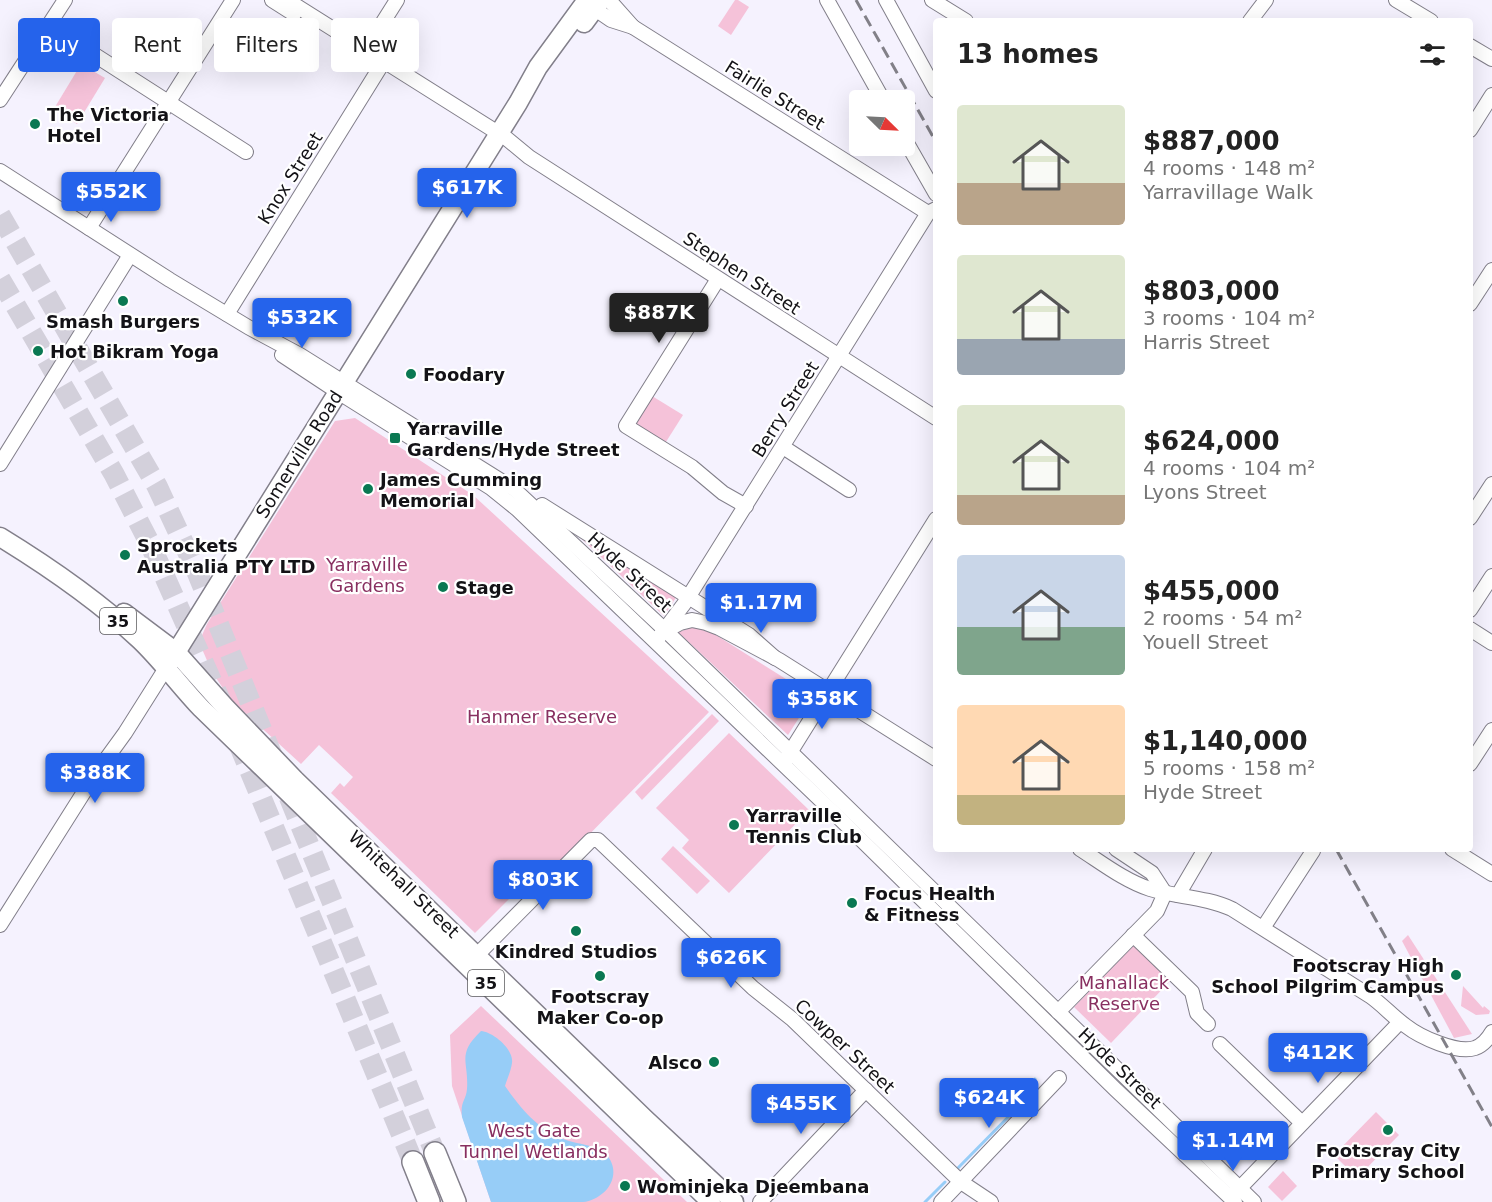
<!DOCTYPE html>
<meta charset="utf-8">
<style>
body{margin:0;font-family:"DejaVu Sans",sans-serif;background:#f2f2f2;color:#222;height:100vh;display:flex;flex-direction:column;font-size:22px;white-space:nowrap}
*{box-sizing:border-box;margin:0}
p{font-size:20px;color:#767676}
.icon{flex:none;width:33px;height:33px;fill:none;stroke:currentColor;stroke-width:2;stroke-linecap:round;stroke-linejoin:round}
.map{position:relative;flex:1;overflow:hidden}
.drawer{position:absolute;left:933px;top:18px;width:540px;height:834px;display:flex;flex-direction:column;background:#fff;border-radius:6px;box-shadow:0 6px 24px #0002}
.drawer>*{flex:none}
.hud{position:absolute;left:18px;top:18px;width:570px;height:54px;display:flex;gap:12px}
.needle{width:39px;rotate:114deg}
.buttons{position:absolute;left:849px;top:90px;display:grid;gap:12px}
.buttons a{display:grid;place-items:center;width:66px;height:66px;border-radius:6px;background:#fff;box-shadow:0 6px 24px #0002;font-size:30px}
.price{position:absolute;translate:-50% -51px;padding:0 14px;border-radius:6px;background:#2563eb;color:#fff;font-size:20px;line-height:39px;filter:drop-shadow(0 2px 3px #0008)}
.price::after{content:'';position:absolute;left:50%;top:36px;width:18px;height:14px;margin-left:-9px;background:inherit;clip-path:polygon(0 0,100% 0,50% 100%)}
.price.on{background:#222;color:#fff}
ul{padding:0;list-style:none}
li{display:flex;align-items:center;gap:18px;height:150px;padding:0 24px}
li span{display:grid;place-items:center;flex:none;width:168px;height:120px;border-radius:6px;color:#555}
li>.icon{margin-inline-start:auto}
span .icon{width:72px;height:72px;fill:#fffc;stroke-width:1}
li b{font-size:26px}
h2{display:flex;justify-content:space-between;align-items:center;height:72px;padding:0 24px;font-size:26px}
.chip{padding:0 21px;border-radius:6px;background:#fff;box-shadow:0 6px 24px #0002;font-size:21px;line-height:54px}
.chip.on{background:#2563eb;color:#fff}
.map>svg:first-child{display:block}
.green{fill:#f5c2d9}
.water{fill:#97cdf7}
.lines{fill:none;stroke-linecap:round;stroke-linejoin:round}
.stream{stroke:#97cdf7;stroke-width:3}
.highway-tunnel{stroke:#d3d0db;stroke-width:21;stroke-dasharray:21 10;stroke-linecap:butt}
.minor-casing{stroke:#827f8a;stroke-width:16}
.major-casing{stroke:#827f8a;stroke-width:21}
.highway-casing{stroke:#827f8a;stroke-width:24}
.minor{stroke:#fff;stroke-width:14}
.major{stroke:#fff;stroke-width:18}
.highway{stroke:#fff;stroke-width:21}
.rail{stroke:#828088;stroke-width:3;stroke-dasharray:12 6;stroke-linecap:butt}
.poi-dot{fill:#0a7852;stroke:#fff;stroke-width:2}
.labels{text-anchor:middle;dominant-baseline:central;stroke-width:4.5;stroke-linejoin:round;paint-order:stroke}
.shield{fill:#fff;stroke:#5a595c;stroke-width:1.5}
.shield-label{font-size:16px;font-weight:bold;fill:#131216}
.street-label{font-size:18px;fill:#131216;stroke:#fff}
.poi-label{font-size:18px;font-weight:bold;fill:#131216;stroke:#fff;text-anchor:start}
.park-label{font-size:18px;fill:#882f60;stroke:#fff}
</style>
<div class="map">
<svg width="1492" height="1202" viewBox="0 0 1492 1202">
<rect width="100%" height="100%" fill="#f5f2fe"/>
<g class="green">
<polygon points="735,0 738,0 749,7 731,35 718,26"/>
<polygon points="81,64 105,78 77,124 55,111 55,107"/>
<polygon points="652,396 683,415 664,445 634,426"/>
<polygon points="355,418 473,495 709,712 533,892 524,884 475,933 331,793 340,783 344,787 353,777 319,745 301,764 231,700 212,672 199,642 207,624 335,421"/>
<polygon points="570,528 677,596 664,616"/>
<polygon points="700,625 813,696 788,735 678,632"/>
<polygon points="712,714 719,721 642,800 635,792"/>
<polygon points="729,733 809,810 729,893 682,848 689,840 656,808"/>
<polygon points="673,846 710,881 697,894 661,859"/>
<polygon points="1408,935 1472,1034 1454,1038 1402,941"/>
<polygon points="1136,943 1173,978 1111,1043 1074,1007"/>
<polygon points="1463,986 1483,1008 1484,1006 1490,1011 1489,1014 1476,1015 1461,1006"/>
<polygon points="481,1006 687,1202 491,1202 452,1086 450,1035"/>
<polygon points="1376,1112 1399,1135 1357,1178 1334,1155"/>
<polygon points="1283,1171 1297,1186 1282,1201 1268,1187"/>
</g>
<path class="water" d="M481 1031C493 1032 514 1049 512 1063 511 1071 507 1079 505 1086 522 1110 540 1132 569 1141 579 1144 591 1145 600 1150 607 1153 612 1161 613 1168 616 1185 600 1200 583 1202 556 1202 520 1202 491 1202L462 1117C460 1101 466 1101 467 1089 469 1061 456 1055 481 1031Z"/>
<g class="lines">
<g class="stream">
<polyline points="956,1170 1026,1099 1035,1079"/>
<polyline points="925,1202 945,1182"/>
</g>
<g class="highway-tunnel">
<polyline points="0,215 157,486 197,572 435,1153"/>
<polyline points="0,279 114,474 150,544 221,702"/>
<polyline points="238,742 413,1162"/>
</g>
<g class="minor-casing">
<g id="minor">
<polyline points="272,0 294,14"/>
<polyline points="287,0 506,138 529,157 936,418"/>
<polyline points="609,0 633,27"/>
<polyline points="827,0 883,100"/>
<polyline points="886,0 936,91"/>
<polyline points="932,0 966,21"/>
<polyline points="1396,0 1431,21"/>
<polyline points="595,9 611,20 633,27 928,213"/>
<polyline points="1250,21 1266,0"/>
<polyline points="48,25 246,152"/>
<polyline points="1470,46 1492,59"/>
<polyline points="361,57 397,0"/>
<polyline points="0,100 65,0"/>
<polyline points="1470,130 1492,95"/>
<polyline points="904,138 936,194"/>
<polyline points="0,171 170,280 248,327 300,355 514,489 665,630 1254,1202"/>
<polyline points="89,228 233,0"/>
<polyline points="718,279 626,426 692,467 723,493 746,506"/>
<polyline points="1470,304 1492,270"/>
<polyline points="227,314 384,61"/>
<polyline points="282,355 338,392 491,488 517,509 832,811 1115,1089 1235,1202"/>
<polyline points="783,447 849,490"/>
<polyline points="0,464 130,255"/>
<polyline points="542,505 749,635 775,658"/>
<polyline points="1470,518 1492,484"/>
<polyline points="1470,610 1492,576"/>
<polyline points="669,629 680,623 692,620 706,623 719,628 779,660 936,759"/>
<polyline points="1470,629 1492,643"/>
<polyline points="659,637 684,604 928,213 936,209"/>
<polyline points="786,759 936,519"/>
<polyline points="1470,764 1492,730"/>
<path d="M1080 849C1102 863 1125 881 1150 889 1177 897 1206 897 1232 909L1370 996C1383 1005 1393 1017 1406 1026 1420 1037 1457 1054 1475 1048 1483 1045 1488 1039 1492 1032"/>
<polyline points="1452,849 1492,874"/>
<polyline points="1178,895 1205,849"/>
<polyline points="0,925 96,773 125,733 166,668"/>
<polyline points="1263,928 1313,851"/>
<polyline points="1133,935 1192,992 1197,1013 1208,1024"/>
<polyline points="477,955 591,840 598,840 753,988 792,1019 961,1182 991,1202"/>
<polyline points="1058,1012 1157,911 1165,893 1152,873 1116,849"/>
<polyline points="1220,1044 1302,1123"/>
<polyline points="1235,1193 1400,1022"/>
<polyline points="760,1202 866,1090"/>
<polyline points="941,1202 1059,1078"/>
</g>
</g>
<g class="major-casing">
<g id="major">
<polyline points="584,23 601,0"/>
<path d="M0 537C49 567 97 600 140 640 162 661 180 686 201 708L711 1202"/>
<polyline points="124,613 176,652 225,707 295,780 645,1119 734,1202"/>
<polyline points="170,662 518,103 538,67 587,0"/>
</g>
</g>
<g class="highway-casing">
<g id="highway">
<polyline points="435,1153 455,1202"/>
<polyline points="413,1162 429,1202"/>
</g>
</g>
<use href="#minor" class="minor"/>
<use href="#major" class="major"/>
<use href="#highway" class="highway"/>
<g class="rail">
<polyline points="856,0 936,142"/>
<polyline points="1336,849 1492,1127"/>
</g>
</g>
<g class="poi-dot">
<circle cx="35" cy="124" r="6"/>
<circle cx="123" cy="301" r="6"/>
<circle cx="38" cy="351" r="6"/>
<circle cx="411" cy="374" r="6"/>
<rect x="389" y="432" width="12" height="12" rx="3"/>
<circle cx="368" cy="489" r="6"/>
<circle cx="125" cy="555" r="6"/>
<circle cx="443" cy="587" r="6"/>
<circle cx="734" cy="825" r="6"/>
<circle cx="852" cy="903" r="6"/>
<circle cx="576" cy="931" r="6"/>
<circle cx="1456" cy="975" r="6"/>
<circle cx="600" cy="976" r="6"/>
<circle cx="714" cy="1062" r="6"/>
<circle cx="1388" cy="1130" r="6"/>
<circle cx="625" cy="1186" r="6"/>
</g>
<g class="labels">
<g class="shield">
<rect x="100" y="608" width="36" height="26" rx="4.5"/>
<rect x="468" y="970" width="36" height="26" rx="4.5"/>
</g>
<g class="shield-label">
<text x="118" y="621">35</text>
<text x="486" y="983">35</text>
</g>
<g class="street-label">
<text transform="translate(775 95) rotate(32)">Fairlie Street</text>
<text transform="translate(290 178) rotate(-58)">Knox Street</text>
<text transform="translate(742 273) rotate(33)">Stephen Street</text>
<text transform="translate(785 409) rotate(-58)">Berry Street</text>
<text transform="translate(299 454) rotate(-58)">Somerville Road</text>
<text transform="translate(630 572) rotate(43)">Hyde Street</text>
<text transform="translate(404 884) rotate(44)">Whitehall Street</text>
<text transform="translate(845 1046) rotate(43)">Cowper Street</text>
<text transform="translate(1120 1068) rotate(44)">Hyde Street</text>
</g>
<g class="poi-label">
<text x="47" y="114">The Victoria<tspan x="47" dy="21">Hotel</tspan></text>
<text x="123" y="321" text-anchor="middle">Smash Burgers</text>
<text x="50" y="351">Hot Bikram Yoga</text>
<text x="423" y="374">Foodary</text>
<text x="407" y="428">Yarraville<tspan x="407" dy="21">Gardens/Hyde Street</tspan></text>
<text x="380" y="479">James Cumming<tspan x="380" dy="21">Memorial</tspan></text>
<text x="137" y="545">Sprockets<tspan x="137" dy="21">Australia PTY LTD</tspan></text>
<text x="455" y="587">Stage</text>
<text x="746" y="815">Yarraville<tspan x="746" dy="21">Tennis Club</tspan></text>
<text x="864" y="893">Focus Health<tspan x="864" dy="21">&amp; Fitness</tspan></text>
<text x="576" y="951" text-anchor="middle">Kindred Studios</text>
<text x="1444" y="965" text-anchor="end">Footscray High<tspan x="1444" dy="21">School Pilgrim Campus</tspan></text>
<text x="600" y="996" text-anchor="middle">Footscray<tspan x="600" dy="21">Maker Co-op</tspan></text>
<text x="702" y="1062" text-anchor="end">Alsco</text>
<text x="1388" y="1150" text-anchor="middle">Footscray City<tspan x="1388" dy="21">Primary School</tspan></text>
<text x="637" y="1186">Wominjeka Djeembana</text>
</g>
<g class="park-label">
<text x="367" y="564">Yarraville<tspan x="367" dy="21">Gardens</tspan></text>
<text x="542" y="716">Hanmer Reserve</text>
<text x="1124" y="982">Manallack<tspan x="1124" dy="21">Reserve</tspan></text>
<text x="534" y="1130">West Gate<tspan x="534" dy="21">Tunnel Wetlands</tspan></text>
</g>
</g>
</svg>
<div class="buttons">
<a><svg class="needle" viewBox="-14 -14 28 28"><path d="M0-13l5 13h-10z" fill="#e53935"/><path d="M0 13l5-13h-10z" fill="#767676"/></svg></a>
</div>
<b class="price" style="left:467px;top:219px">$617K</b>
<b class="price" style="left:111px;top:223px">$552K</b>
<b class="price on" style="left:659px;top:344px">$887K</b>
<b class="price" style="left:302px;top:349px">$532K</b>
<b class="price" style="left:761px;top:634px">$1.17M</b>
<b class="price" style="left:822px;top:730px">$358K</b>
<b class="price" style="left:95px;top:804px">$388K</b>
<b class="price" style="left:543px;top:911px">$803K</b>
<b class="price" style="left:731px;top:989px">$626K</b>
<b class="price" style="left:1318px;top:1084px">$412K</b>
<b class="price" style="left:989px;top:1129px">$624K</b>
<b class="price" style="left:801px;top:1135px">$455K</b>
<b class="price" style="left:1233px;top:1172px">$1.14M</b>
<div class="hud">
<a class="chip on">Buy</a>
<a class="chip">Rent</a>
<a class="chip">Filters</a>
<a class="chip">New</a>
</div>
<section class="drawer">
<h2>13 homes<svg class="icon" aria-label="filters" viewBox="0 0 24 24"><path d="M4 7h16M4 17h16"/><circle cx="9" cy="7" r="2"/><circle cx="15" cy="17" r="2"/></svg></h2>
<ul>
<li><span style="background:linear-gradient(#dfe7d0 65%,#b9a48a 0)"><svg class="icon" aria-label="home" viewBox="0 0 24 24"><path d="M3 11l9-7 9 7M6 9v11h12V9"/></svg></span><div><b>$887,000</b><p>4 rooms · 148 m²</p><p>Yarravillage Walk</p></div></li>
<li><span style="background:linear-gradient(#dfe7d0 70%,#9aa5b1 0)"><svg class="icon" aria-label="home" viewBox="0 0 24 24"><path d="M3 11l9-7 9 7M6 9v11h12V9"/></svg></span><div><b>$803,000</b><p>3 rooms · 104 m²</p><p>Harris Street</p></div></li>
<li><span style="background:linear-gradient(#dfe7d0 75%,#b9a48a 0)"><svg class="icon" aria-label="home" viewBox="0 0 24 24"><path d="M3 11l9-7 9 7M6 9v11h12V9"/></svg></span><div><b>$624,000</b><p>4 rooms · 104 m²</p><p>Lyons Street</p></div></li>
<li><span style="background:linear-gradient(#c9d6e8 60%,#7fa58c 0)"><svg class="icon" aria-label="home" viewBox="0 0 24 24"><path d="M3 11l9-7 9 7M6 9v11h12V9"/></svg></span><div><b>$455,000</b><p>2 rooms · 54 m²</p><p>Youell Street</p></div></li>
<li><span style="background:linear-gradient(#ffd9b3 75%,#c2b280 0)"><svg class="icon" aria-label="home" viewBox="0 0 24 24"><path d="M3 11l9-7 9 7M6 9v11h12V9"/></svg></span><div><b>$1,140,000</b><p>5 rooms · 158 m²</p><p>Hyde Street</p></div></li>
</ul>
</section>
</div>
